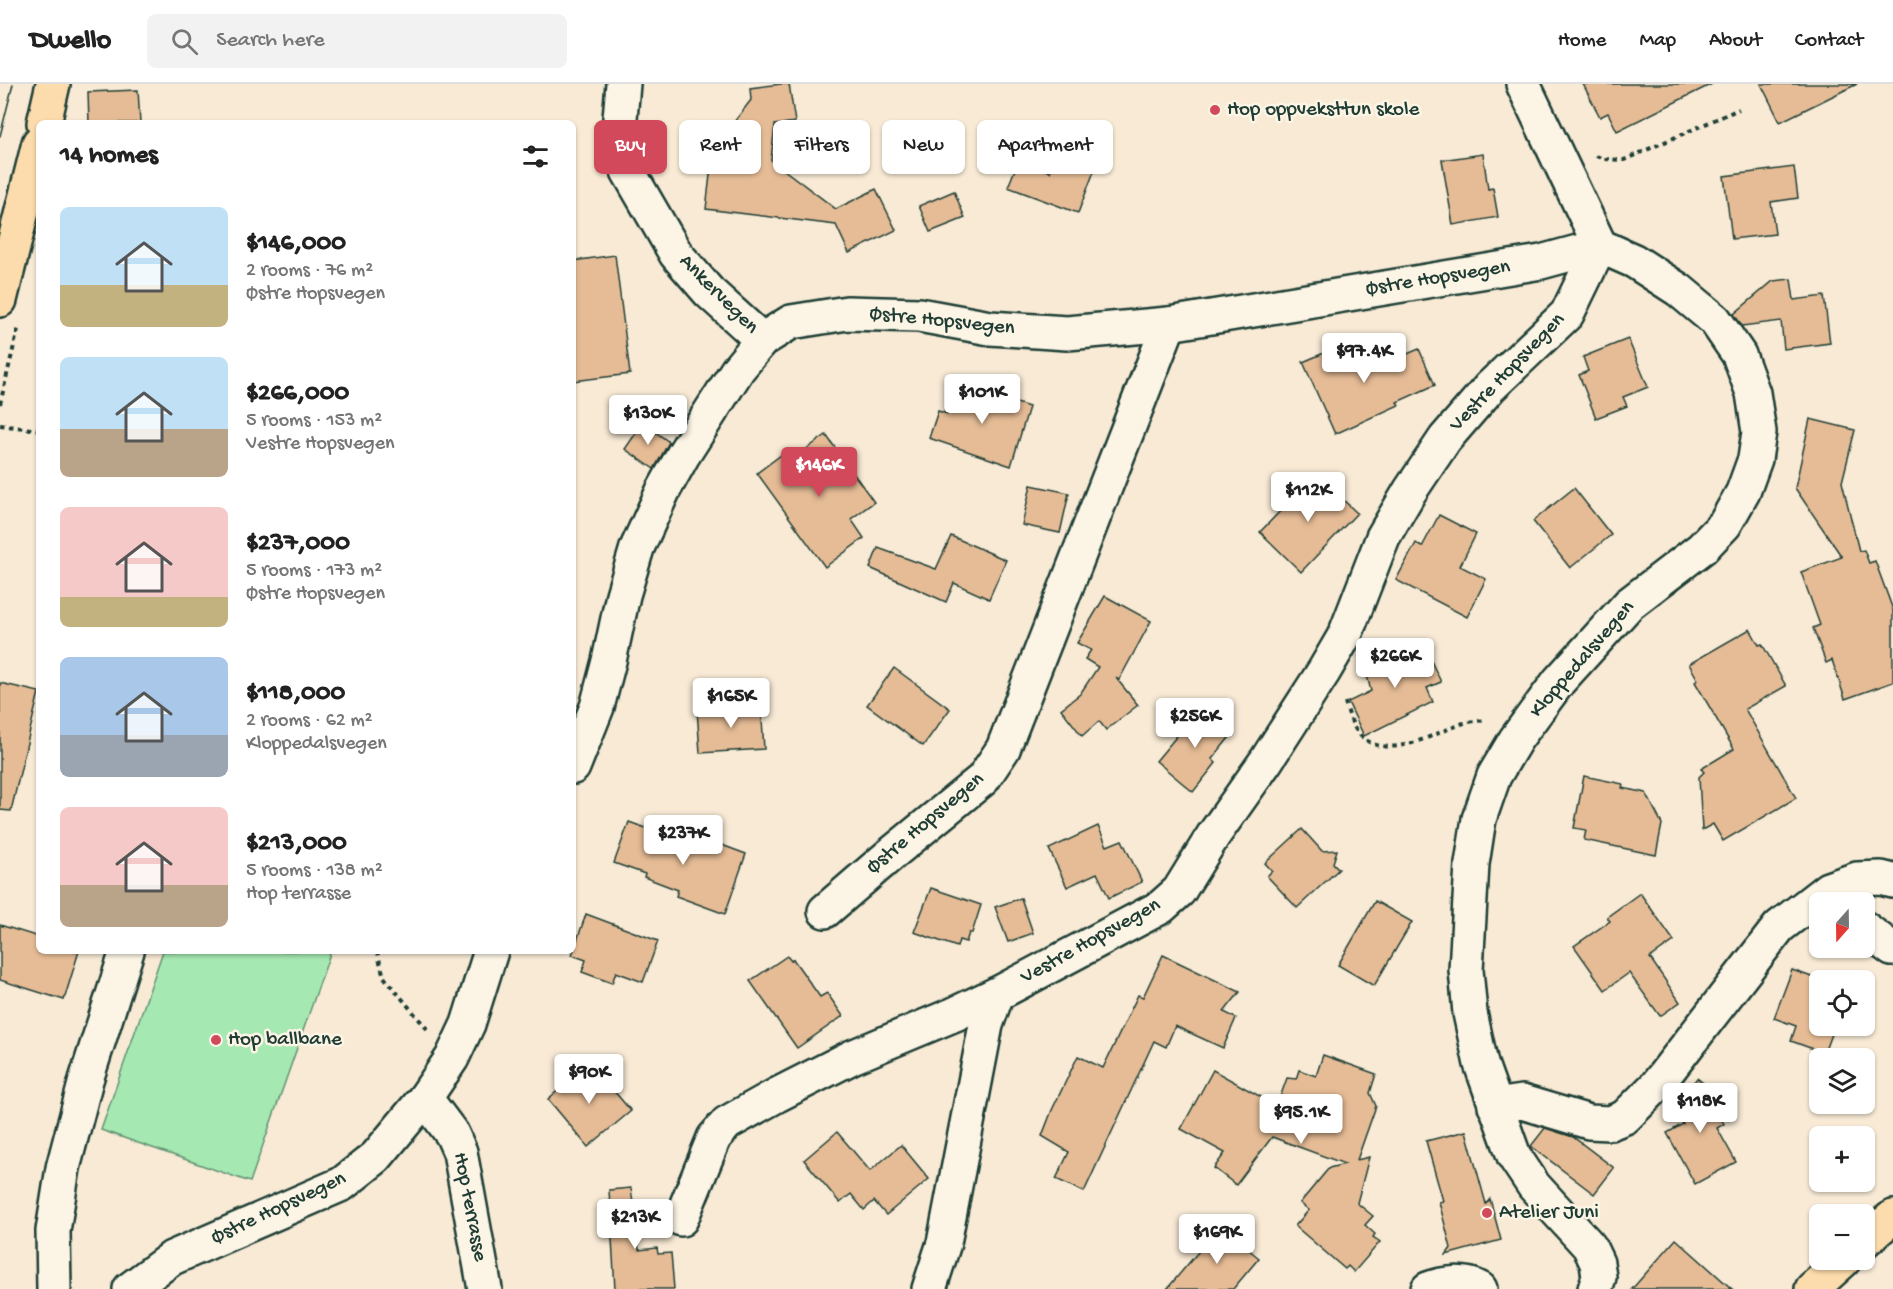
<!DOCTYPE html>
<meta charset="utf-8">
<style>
body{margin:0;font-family:"Gochi Hand",sans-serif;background:#f2f2f2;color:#222;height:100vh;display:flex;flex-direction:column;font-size:22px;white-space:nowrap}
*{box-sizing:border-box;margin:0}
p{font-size:20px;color:#767676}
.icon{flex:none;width:33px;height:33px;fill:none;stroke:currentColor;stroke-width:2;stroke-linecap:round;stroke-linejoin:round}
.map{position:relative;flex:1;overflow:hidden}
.side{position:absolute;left:36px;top:36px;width:540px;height:834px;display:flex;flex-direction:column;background:#fff;border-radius:9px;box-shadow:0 2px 4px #0004}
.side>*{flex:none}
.banner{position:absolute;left:594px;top:36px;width:570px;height:54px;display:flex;gap:12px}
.needle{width:39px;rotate:200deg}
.controls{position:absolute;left:1809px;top:808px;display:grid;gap:12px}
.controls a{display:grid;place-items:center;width:66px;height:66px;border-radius:9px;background:#fff;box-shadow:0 2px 4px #0004;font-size:30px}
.price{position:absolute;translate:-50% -51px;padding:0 14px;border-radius:6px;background:#fff;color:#222;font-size:20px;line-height:39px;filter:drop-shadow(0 2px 3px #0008)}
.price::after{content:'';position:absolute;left:50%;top:36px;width:18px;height:14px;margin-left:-9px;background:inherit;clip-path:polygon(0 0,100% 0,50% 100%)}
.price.current{background:#d1495b;color:#fff}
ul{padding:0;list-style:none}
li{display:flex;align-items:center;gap:18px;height:150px;padding:0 24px}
li span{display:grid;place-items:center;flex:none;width:168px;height:120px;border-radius:9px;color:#555}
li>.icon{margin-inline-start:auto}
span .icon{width:72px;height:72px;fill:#fffc;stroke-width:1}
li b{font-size:26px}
h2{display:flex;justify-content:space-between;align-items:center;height:72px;padding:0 24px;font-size:26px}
.pill{padding:0 21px;border-radius:9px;background:#fff;box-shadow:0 2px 4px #0004;font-size:21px;line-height:54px}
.pill.current{background:#d1495b;color:#fff}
header{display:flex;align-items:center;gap:36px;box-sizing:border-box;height:84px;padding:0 30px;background:#fff;border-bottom:2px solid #e0e0e0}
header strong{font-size:28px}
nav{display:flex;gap:33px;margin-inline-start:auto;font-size:21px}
.search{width:420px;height:54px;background:#f2f2f2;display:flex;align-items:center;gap:15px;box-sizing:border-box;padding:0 21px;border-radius:9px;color:#767676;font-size:22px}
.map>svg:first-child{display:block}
.green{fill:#a6e8b2;stroke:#629273;stroke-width:1.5}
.building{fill:#e6bc96;stroke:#1f3d34;stroke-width:1.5}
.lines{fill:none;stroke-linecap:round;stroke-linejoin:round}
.minor-casing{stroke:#1f3d34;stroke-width:38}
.major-casing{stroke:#1f3d34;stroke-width:38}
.path{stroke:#1f3d34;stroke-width:4;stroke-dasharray:4.5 4.5;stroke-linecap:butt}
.minor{stroke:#fcf5e5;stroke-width:33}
.major{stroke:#fcdcac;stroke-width:33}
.tram{stroke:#1f3d34;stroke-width:1.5}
.poi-dot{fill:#d1495b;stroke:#fcf5e5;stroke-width:2}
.labels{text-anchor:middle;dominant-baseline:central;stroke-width:5;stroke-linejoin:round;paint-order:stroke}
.poi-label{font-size:21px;fill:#1f3d34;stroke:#fcf5e5;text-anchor:start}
.street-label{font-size:21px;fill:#1f3d34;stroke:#fcf5e5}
</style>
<header>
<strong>Dwello</strong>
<div class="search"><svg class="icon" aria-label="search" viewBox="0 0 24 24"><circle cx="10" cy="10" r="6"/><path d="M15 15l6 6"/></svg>Search here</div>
<nav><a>Home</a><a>Map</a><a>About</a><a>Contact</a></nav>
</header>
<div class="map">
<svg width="1893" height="1205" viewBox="0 0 1893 1205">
<rect width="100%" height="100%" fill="#f8ead5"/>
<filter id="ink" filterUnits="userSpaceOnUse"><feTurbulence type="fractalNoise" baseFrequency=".0167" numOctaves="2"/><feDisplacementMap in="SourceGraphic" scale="12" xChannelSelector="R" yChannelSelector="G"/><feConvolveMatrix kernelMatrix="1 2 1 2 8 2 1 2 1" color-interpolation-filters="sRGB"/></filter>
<g filter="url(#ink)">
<polygon class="green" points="163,867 331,867 250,1098 101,1046"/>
<g class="building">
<polygon points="781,0 789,0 795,38 775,41 771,76 836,125 876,105 896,146 849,169 836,141 706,125 716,40 731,42 751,16 750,4"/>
<polygon points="1583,0 1712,0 1617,47 1608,29 1600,33"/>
<polygon points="1761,0 1857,0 1780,38"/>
<polygon points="138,6 140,39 89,39 88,8"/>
<polygon points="1060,62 1098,77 1078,129 1008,103 1019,75 1050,88"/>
<polygon points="1483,70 1488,105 1493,104 1498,133 1453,141 1442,76"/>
<polygon points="1794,83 1798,114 1771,118 1775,150 1732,155 1724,92"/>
<polygon points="954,107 965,134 930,148 919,122"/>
<polygon points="615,171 630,290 573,297 573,177"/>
<polygon points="1791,195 1794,216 1824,212 1830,259 1784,265 1781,237 1742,242 1734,230 1773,197"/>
<polygon points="1628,255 1648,303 1623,313 1627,322 1596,334 1579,291 1588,287 1583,273"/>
<polygon points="1345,260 1350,272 1371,262 1379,282 1419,265 1435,301 1397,318 1399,321 1335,350 1303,278"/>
<polygon points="958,300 1029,323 1011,382 929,354 938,327 948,330"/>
<polygon points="1810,335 1855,346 1842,398 1859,467 1864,466 1869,479 1875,477 1893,526 1893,598 1845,615 1832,576 1826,579 1813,544 1820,541 1801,488 1842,473 1795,404"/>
<polygon points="643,339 669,358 654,385 625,365"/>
<polygon points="826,351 874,418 851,435 864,454 825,483 757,389 785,368 791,376"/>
<polygon points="1316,390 1357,429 1301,488 1260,448"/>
<polygon points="1031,401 1069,409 1060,449 1022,441"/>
<polygon points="1574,404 1611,451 1570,484 1533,437"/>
<polygon points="1439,431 1476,450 1460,482 1486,495 1467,533 1396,496 1416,459 1422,463"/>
<polygon points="951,452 1006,476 989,515 954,499 946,518 870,484 878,464 936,485"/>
<polygon points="1105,512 1151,537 1119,596 1116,594 1138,621 1106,646 1099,637 1082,652 1061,625 1080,610 1098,583 1085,575 1091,566 1077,559"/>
<polygon points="1750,545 1759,561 1762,560 1786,602 1745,625 1796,714 1723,757 1713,740 1702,746 1699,693 1704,688 1701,685 1734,665 1695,598 1698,596 1689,580"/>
<polygon points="1422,558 1441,598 1427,604 1433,618 1364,652 1348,618 1371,607 1365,584"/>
<polygon points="894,584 950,625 923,662 867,621"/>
<polygon points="0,599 39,608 11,727 0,726"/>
<polygon points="761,621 764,665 700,669 697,625"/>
<polygon points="1201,623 1233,649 1212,675 1216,679 1193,708 1156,677"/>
<polygon points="1584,692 1623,700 1622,704 1646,709 1662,740 1656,771 1584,756 1586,746 1574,744"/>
<polygon points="629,738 707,766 711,757 746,770 725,830 676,812 678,806 644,793 645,790 614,779"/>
<polygon points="1098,742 1107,762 1122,756 1142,798 1109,814 1097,789 1067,803 1049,765"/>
<polygon points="1302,745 1322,767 1337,766 1333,779 1339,785 1297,824 1267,792 1272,787 1265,779"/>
<polygon points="931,804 981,821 972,849 969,849 966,858 959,856 957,863 914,848"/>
<polygon points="1640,809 1674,857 1650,874 1680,918 1660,932 1629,889 1605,906 1574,862 1610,837 1607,833"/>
<polygon points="1021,814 1033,849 1008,858 995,823"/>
<polygon points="1375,817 1412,838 1374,902 1338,881"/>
<polygon points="586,830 658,857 643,898 616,888 612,899 582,888 586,876 572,871"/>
<polygon points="0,841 39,853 39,867 79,867 64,916 0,896"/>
<polygon points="1163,871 1240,908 1224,928 1236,934 1223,964 1175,942 1166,963 1154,957 1084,1108 1056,1095 1069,1068 1042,1052 1052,1026 1078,972 1103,984 1138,911 1143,913"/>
<polygon points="787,872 791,877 793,875 820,913 827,909 843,932 797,964 750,897"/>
<polygon points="1792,886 1823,897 1820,897 1820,942 1834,942 1824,969 1791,957 1796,942 1774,934"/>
<polygon points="1323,971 1376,990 1370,1009 1376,1022 1357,1076 1369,1073 1357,1119 1373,1132 1365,1141 1375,1150 1373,1153 1380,1158 1354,1188 1348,1182 1345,1185 1295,1142 1309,1126 1300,1119 1329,1084 1345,1080 1272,1053 1236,1101 1214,1084 1225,1069 1181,1045 1213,986 1277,1022 1287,994 1296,995 1299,986 1316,992"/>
<polygon points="590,979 631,1027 588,1063 548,1015"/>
<polygon points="1697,994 1718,1011 1712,1019 1724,1040 1717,1044 1736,1078 1695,1100 1667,1049 1683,1040 1674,1023"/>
<polygon points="1545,1044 1573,1053 1614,1084 1594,1110 1531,1062"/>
<polygon points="1466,1047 1486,1120 1490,1115 1501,1156 1446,1171 1451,1164 1439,1118 1443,1117 1426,1057"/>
<polygon points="837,1048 870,1087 901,1061 929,1095 886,1131 874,1117 864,1126 851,1110 840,1119 804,1076"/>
<polygon points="631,1104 639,1166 657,1164 658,1170 671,1169 674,1205 615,1205 609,1106"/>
<polygon points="1220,1142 1259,1174 1233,1205 1167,1205"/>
<polygon points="1676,1155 1732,1205 1632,1205"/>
</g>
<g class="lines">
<g class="minor-casing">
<g id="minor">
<polyline points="623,0 619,46 628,87 676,170 709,208 762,256"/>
<polyline points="1523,0 1600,162 1634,177 1679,206 1715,236 1739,271 1753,309 1759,348 1755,375 1743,408 1725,440 1702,464 1629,520 1559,597 1516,655 1494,692 1479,735 1472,780 1466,886 1470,929 1481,980 1514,1072 1534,1102 1589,1162 1597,1179 1599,1193 1595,1205"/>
<polyline points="573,683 597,623 609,577 623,511 637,464 663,407 683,371 738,285 762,256 791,238 847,229 919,231 990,244 1067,249 1169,240 1541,178 1600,162"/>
<polyline points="825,827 890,771 983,695 1003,665 1169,240"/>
<polyline points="1864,844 1892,865"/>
<polyline points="425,1014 452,1050 460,1068 485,1205"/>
<polyline points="1495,1022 1522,1018 1589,1038 1610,1039 1625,1033 1656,1002 1779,843 1828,805 1857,795 1881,794 1893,797"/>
<polyline points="681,1135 714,1054 727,1039 777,1011 852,973 955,930 997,910"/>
<polyline points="54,1205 53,1147 63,1084 86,996 127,867"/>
<polyline points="130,1205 172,1174 342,1100 376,1073 425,1014 452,974 468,940 491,867"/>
<polyline points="929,1205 944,1159 986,941 997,910 1161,823 1179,807 1213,752 1266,677 1324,587 1345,551 1383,453 1410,407 1445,355 1490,303 1567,230 1600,162"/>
<path d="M1428 1205C1443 1199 1465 1196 1480 1205"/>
</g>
</g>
<g class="major-casing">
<g id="major">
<polyline points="44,39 53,0"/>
<polyline points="0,216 39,59"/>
<polyline points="1864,1157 1893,1133"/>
<polyline points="1812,1205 1844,1176"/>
</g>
</g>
<g class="path">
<polyline points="1596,72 1604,75 1624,76 1739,25"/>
<polyline points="0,320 18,245"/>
<polyline points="0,341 39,346"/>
<path d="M1345 618C1348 628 1352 643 1360 651 1387 679 1434 649 1464 639 1471 637 1479 637 1487 636"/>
<polyline points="377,867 384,893 428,946"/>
</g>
<use href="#minor" class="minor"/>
<use href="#major" class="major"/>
<polyline class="tram" points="0,52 13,0"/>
</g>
</g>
<g class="poi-dot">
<circle cx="1215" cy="26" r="6"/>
<circle cx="216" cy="956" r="6"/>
<circle cx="1487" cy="1129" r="6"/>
</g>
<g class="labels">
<g class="poi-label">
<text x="1227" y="26">Hop oppveksttun skole</text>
<text x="228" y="956">Hop ballbane</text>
<text x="1499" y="1129">Atelier Juni</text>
</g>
<g class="street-label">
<text transform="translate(1438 195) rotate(-9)">Østre Hopsvegen</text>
<text transform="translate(718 211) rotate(45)">Ankervegen</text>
<text transform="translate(942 238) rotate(6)">Østre Hopsvegen</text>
<text transform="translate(1508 289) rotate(-46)">Vestre Hopsvegen</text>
<text transform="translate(1583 576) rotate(-49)">Kloppedalsvegen</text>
<text transform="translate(926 740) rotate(-40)">Østre Hopsvegen</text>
<text transform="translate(1091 858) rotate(-29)">Vestre Hopsvegen</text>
<text transform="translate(469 1123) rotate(79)">Hop terrasse</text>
<text transform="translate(279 1125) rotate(-25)">Østre Hopsvegen</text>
</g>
</g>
</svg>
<div class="controls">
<a><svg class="needle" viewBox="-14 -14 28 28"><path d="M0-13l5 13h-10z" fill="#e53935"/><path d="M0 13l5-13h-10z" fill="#767676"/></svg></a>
<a><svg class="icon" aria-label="locate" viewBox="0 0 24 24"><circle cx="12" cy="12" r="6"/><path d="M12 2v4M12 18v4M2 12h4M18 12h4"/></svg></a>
<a><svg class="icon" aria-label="layers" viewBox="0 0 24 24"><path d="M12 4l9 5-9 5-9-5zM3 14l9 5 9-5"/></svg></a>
<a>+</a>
<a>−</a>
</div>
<b class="price" style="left:1364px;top:300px">$97.4K</b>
<b class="price" style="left:982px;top:341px">$101K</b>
<b class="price" style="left:648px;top:362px">$130K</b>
<b class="price current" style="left:819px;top:414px">$146K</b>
<b class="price" style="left:1308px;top:439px">$112K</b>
<b class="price" style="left:1395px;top:605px">$266K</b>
<b class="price" style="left:731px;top:645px">$165K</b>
<b class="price" style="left:1195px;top:665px">$256K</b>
<b class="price" style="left:683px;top:782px">$237K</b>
<b class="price" style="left:589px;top:1021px">$90K</b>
<b class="price" style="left:1700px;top:1050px">$118K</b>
<b class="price" style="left:1301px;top:1061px">$95.1K</b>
<b class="price" style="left:635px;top:1166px">$213K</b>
<b class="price" style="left:1217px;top:1181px">$169K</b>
<div class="banner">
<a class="pill current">Buy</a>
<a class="pill">Rent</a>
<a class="pill">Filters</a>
<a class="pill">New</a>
<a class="pill">Apartment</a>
</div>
<section class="side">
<h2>14 homes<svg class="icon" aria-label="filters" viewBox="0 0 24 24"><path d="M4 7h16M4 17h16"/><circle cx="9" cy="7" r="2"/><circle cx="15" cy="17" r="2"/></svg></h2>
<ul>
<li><span style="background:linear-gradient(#bfe0f5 65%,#c2b280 0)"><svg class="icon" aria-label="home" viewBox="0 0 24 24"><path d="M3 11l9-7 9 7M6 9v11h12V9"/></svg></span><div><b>$146,000</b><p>2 rooms · 76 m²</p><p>Østre Hopsvegen</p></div></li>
<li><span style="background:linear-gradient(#bfe0f5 60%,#b9a48a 0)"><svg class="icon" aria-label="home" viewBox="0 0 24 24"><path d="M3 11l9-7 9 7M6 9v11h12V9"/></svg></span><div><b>$266,000</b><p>5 rooms · 153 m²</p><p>Vestre Hopsvegen</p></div></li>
<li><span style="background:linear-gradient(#f6c9c9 75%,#c2b280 0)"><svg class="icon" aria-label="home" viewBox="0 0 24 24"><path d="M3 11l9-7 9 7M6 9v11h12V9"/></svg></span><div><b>$237,000</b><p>5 rooms · 173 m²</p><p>Østre Hopsvegen</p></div></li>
<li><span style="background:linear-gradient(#a9c7e8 65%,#9aa5b1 0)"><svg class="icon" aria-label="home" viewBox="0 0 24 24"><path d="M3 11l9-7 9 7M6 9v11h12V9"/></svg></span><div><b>$118,000</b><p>2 rooms · 62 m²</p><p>Kloppedalsvegen</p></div></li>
<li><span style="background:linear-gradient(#f6c9c9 65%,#b9a48a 0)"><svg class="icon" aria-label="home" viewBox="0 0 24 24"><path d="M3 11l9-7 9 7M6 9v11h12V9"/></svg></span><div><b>$213,000</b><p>5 rooms · 138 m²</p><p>Hop terrasse</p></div></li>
</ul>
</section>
</div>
